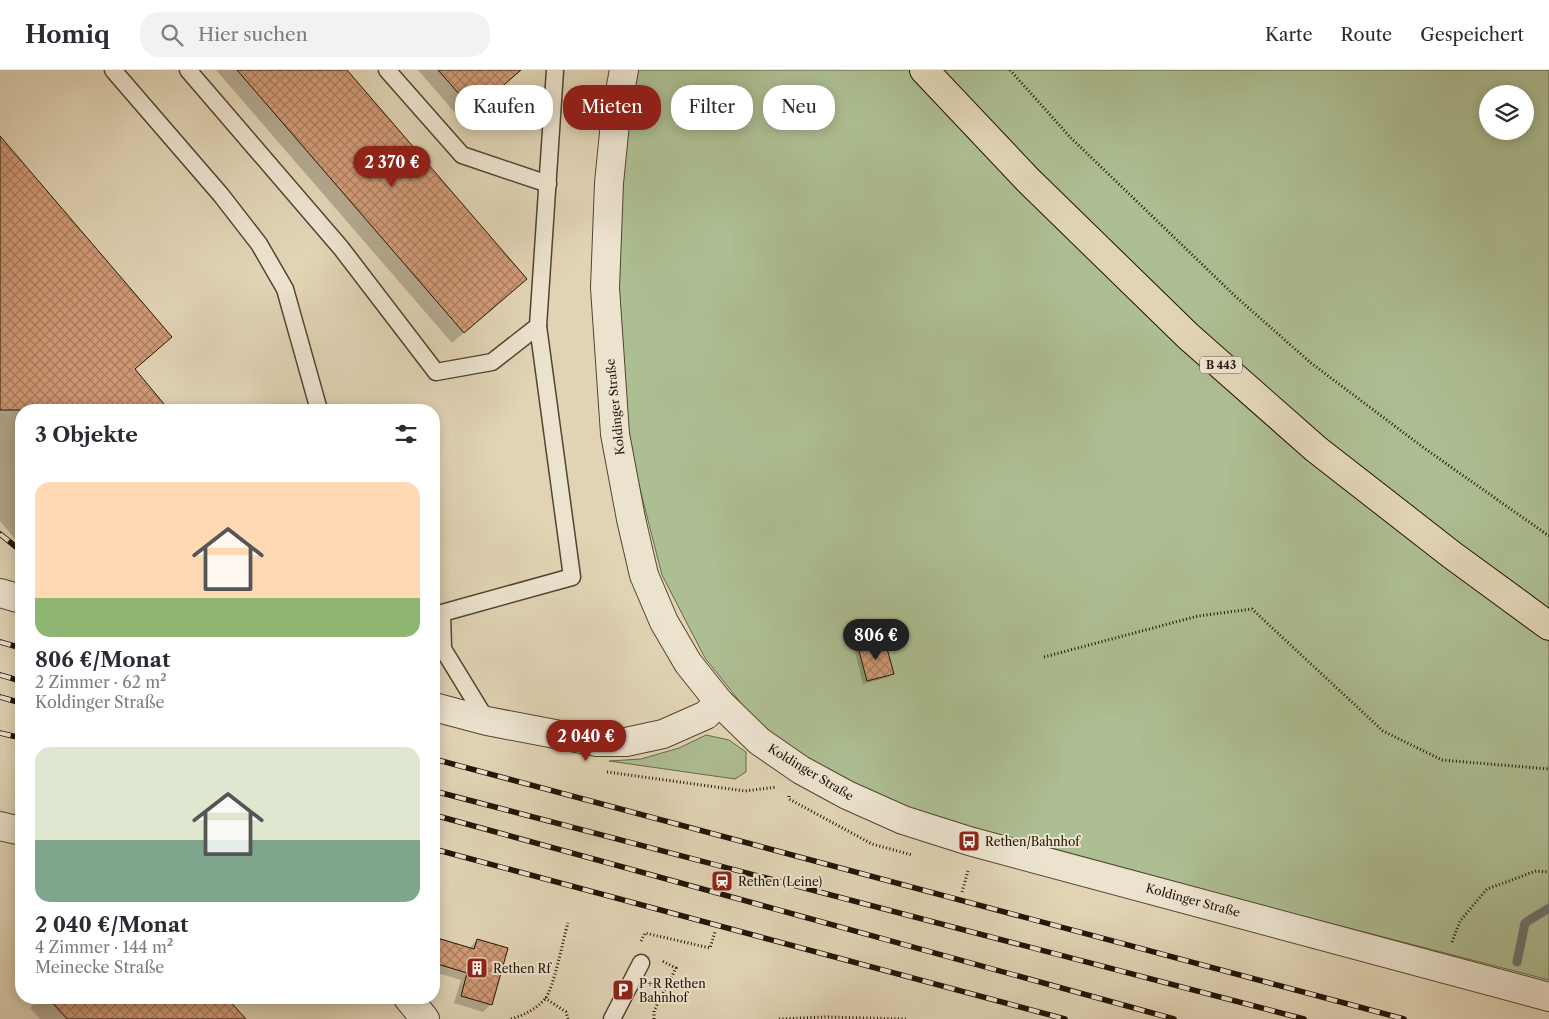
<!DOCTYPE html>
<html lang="de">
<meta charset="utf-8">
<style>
body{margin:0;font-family:"Libre Caslon Text",serif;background:#f2f2f3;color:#2b2b33;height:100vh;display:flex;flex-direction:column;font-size:19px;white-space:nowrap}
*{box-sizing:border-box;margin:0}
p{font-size:16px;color:#7c7c81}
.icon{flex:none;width:28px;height:28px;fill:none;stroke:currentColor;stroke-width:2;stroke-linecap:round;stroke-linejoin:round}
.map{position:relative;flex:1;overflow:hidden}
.sheet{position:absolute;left:15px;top:334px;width:425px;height:600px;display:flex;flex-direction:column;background:#fff;border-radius:20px;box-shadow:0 2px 12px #0003}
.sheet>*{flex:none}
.hud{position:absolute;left:455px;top:15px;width:475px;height:45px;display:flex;gap:10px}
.controls{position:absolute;left:1479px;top:15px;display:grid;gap:10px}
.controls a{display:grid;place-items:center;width:55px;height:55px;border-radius:50%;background:#fff;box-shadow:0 2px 12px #0003;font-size:25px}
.price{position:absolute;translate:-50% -42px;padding:0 11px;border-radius:18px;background:#8f2418;color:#fff;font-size:16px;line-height:32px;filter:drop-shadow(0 1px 2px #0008)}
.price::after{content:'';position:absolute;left:50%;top:30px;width:15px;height:11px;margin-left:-8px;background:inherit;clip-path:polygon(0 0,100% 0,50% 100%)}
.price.active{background:#222;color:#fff}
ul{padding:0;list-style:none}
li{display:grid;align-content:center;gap:10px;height:265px;padding:0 20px}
li span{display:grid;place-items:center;height:155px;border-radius:15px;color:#555}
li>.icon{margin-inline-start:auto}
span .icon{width:90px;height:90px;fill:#fffc;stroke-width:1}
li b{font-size:21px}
h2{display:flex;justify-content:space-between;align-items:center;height:60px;padding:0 20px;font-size:21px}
.pill{padding:0 18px;border-radius:20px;background:#fff;box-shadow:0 2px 12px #0003;font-size:18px;line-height:45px}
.pill.active{background:#8f2418;color:#fff}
header{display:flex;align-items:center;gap:30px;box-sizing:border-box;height:70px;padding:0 25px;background:#fff;border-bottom:1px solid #e1e1e2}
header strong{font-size:24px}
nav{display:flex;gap:28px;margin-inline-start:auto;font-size:18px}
.search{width:350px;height:45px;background:#f2f2f3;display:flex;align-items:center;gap:12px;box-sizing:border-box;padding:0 18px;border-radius:20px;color:#7c7c81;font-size:19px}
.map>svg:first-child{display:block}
.grass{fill:#adbe92;stroke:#67694b;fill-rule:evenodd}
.shadow{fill:#0003}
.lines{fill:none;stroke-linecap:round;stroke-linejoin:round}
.stream{stroke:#6a7571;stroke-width:9}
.building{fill:url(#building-cross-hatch);stroke:#211404}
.service-casing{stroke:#514430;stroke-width:19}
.minor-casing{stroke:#514430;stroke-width:30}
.tertiary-casing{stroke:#514430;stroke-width:30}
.primary-casing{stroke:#211404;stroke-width:30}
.path{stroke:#211404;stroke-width:3;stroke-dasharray:1 2.5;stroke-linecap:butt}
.service{stroke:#ece3cf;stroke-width:16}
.minor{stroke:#ece3cf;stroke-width:28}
.tertiary{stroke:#ece3cf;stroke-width:28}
.primary{stroke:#e1d4b5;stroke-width:28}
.rail-casing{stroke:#211404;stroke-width:5.5}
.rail{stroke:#ece3cf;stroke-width:4;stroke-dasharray:11;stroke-linecap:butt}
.labels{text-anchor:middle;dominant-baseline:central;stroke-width:4;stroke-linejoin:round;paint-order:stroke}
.shield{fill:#ece3cf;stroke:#5e5241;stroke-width:1}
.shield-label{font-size:11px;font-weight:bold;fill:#211404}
.street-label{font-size:12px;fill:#211404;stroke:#ece3cf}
.poi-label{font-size:12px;fill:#211404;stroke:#ece3cf;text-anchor:start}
</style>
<header>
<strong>Homiq</strong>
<div class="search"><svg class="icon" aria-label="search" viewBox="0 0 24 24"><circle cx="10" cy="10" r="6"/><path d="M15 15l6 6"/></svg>Hier suchen</div>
<nav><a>Karte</a><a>Route</a><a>Gespeichert</a></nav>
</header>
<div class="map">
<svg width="1549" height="949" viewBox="0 0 1549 949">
<defs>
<pattern id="building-cross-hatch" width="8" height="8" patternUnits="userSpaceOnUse" patternTransform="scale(1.25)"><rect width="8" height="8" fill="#d29b78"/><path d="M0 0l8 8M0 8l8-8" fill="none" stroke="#aa7d60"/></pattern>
</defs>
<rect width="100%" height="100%" fill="#e1d4b5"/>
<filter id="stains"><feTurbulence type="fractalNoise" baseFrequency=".004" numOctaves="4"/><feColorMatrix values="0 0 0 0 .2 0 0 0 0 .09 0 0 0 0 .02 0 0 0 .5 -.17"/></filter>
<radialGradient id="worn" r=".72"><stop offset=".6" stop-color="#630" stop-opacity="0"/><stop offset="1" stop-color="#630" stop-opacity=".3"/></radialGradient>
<g class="grass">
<path d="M634 0H1549V910L1341 856 943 757 811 696 760 657 705 588 662 505 627 368 615 214 627 43ZM1488 24H1525V61H1488Z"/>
<polygon points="706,665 729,670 746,682 746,702 735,709 609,691 641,689 679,678"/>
</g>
<g class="shadow">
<polygon points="216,0 345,0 525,209 452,273"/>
<polygon points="418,0 521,0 462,51"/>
<polygon points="0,68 134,300 168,340 21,340 21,476 0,451"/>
<polygon points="859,579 892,604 889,607 863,614 855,582"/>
<polygon points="435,869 469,879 477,870 491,934 483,942 454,933 461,910 434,902"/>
<polygon points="40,928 226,928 244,949 40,949 30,938"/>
</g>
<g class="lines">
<polyline class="stream" points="1517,892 1525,853 1549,838"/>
</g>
<g class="building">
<polygon points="237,0 347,0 527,209 464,263"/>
<polygon points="438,0 521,0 474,41"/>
<polygon points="0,66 172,267 135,299 169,340 0,340"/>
<polygon points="885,571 894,604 867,611 858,577"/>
<polygon points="434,867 474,879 477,869 508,878 492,935 461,926 467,903 434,893"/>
<polygon points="48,928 227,928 246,949 67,949"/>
</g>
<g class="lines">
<g class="service-casing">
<g id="service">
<polyline points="113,0 221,125 259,174 285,219 319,340"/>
<polyline points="188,0 341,178 436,302 492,292 538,256 555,0"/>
<polyline points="387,0 462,85 548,114"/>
<polyline points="487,651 443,579 442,543 572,507 538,256"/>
<polyline points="612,949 641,893"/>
</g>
</g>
<g class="minor-casing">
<g id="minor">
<polyline points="0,523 21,529"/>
<polyline points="434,637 487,651 597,672 626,672 663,664 706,645 719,632"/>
<polyline points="0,756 21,761"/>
<polyline points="408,928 425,949"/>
</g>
</g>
<g class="tertiary-casing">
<polyline id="tertiary" points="624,0 616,43 609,113 605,218 615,364 631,449 644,505 664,552 688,593 719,632 759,671 801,700 847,725 903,750 969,771 1549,927"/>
</g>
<g class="primary-casing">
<polyline id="primary" points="924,0 1029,111 1188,266 1316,379 1452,485 1549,556"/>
</g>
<g class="path">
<polyline points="1010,0 1070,67 1235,226 1311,293 1424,378 1549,466"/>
<polyline points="1044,587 1198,546 1252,539 1383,661 1442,690 1549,699"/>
<polyline points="607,702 745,721 777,717"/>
<polyline points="789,726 789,729 872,774 912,785"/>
<polyline points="962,822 968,801"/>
<polyline points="641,871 645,863 710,878 715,862"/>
<polyline points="1452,872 1460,851 1487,819 1536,801 1549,802"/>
<polyline points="545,928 566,942 568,949"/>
<path d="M511 949C524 945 535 940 545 929 554 918 563 869 568 853"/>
<polyline points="654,949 654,941 676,898 662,891"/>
<polyline points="779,949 826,947 907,949"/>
</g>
<use href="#service" class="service"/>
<use href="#minor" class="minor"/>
<use href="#tertiary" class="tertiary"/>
<use href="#primary" class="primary"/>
<g class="rail-casing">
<g id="rail">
<polyline points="0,464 21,481"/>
<polyline points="0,572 21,578"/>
<polyline points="0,605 21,611"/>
<polyline points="0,627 21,633"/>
<polyline points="0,663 21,668"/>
<polyline points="434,689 1404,949"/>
<polyline points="434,721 1304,949"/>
<polyline points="434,745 1174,949"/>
<polyline points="434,779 1065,949"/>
</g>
</g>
<use href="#rail" class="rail"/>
</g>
<defs>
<g id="bus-square" transform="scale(1.125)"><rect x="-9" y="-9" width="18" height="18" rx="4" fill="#8f2418" stroke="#ece3cf"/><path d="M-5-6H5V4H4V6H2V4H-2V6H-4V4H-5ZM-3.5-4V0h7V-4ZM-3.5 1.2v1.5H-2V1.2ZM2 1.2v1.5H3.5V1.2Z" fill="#fff"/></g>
<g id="station-square" transform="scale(1.125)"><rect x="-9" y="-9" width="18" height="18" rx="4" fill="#8f2418" stroke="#ece3cf"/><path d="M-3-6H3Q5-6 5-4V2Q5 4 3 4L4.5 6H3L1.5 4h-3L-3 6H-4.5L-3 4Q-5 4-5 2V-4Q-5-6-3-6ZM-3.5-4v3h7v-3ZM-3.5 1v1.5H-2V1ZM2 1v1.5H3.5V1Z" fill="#fff"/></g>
<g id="building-square" transform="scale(1.125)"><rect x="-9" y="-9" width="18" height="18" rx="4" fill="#8f2418" stroke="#ece3cf"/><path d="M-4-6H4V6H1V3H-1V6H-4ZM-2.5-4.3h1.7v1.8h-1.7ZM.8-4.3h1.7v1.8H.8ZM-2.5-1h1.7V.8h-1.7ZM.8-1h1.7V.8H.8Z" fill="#fff"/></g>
<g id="parking-square" transform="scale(1.125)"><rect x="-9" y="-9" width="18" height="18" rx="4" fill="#8f2418" stroke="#ece3cf"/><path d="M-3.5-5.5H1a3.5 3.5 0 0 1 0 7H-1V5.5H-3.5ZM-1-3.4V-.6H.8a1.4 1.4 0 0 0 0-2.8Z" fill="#fff"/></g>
</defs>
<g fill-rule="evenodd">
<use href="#bus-square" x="969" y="771"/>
<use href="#station-square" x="722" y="811"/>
<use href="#building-square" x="477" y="898"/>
<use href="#parking-square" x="623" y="920"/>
</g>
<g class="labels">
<rect class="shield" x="1200" y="286.5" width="42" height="17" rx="4"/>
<g class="shield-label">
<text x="1221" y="295">B 443</text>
</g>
<g class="street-label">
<text transform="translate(615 337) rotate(-96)">Koldinger Straße</text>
<text transform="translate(811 702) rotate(31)">Koldinger Straße</text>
<text transform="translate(1193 830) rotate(15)">Koldinger Straße</text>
</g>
<g class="poi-label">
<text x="985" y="771">Rethen/Bahnhof</text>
<text x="738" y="811">Rethen (Leine)</text>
<text x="493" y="898">Rethen Rf</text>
<text x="639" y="913">P+R Rethen<tspan x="639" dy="14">Bahnhof</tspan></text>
</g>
</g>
<rect width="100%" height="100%" filter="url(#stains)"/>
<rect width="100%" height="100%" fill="url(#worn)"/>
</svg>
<div class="controls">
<a><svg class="icon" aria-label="layers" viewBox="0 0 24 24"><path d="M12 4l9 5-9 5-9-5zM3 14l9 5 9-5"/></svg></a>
</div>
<b class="price" style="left:392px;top:118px">2 370 €</b>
<b class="price active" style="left:876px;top:591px">806 €</b>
<b class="price" style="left:586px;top:692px">2 040 €</b>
<div class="hud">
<a class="pill">Kaufen</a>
<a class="pill active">Mieten</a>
<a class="pill">Filter</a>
<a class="pill">Neu</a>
</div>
<section class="sheet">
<h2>3 Objekte<svg class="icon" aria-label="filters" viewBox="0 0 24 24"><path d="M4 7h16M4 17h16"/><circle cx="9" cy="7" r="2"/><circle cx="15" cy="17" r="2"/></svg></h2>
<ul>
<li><span style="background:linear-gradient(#ffd9b3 75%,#8fb573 0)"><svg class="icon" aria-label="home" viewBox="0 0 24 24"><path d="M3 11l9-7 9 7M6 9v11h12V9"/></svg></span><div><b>806 €/Monat</b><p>2 Zimmer · 62 m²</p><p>Koldinger Straße</p></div></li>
<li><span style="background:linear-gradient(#dfe7d0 60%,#7fa58c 0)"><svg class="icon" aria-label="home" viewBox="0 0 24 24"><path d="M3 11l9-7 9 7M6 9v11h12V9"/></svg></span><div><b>2 040 €/Monat</b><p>4 Zimmer · 144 m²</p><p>Meinecke Straße</p></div></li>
</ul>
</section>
</div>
